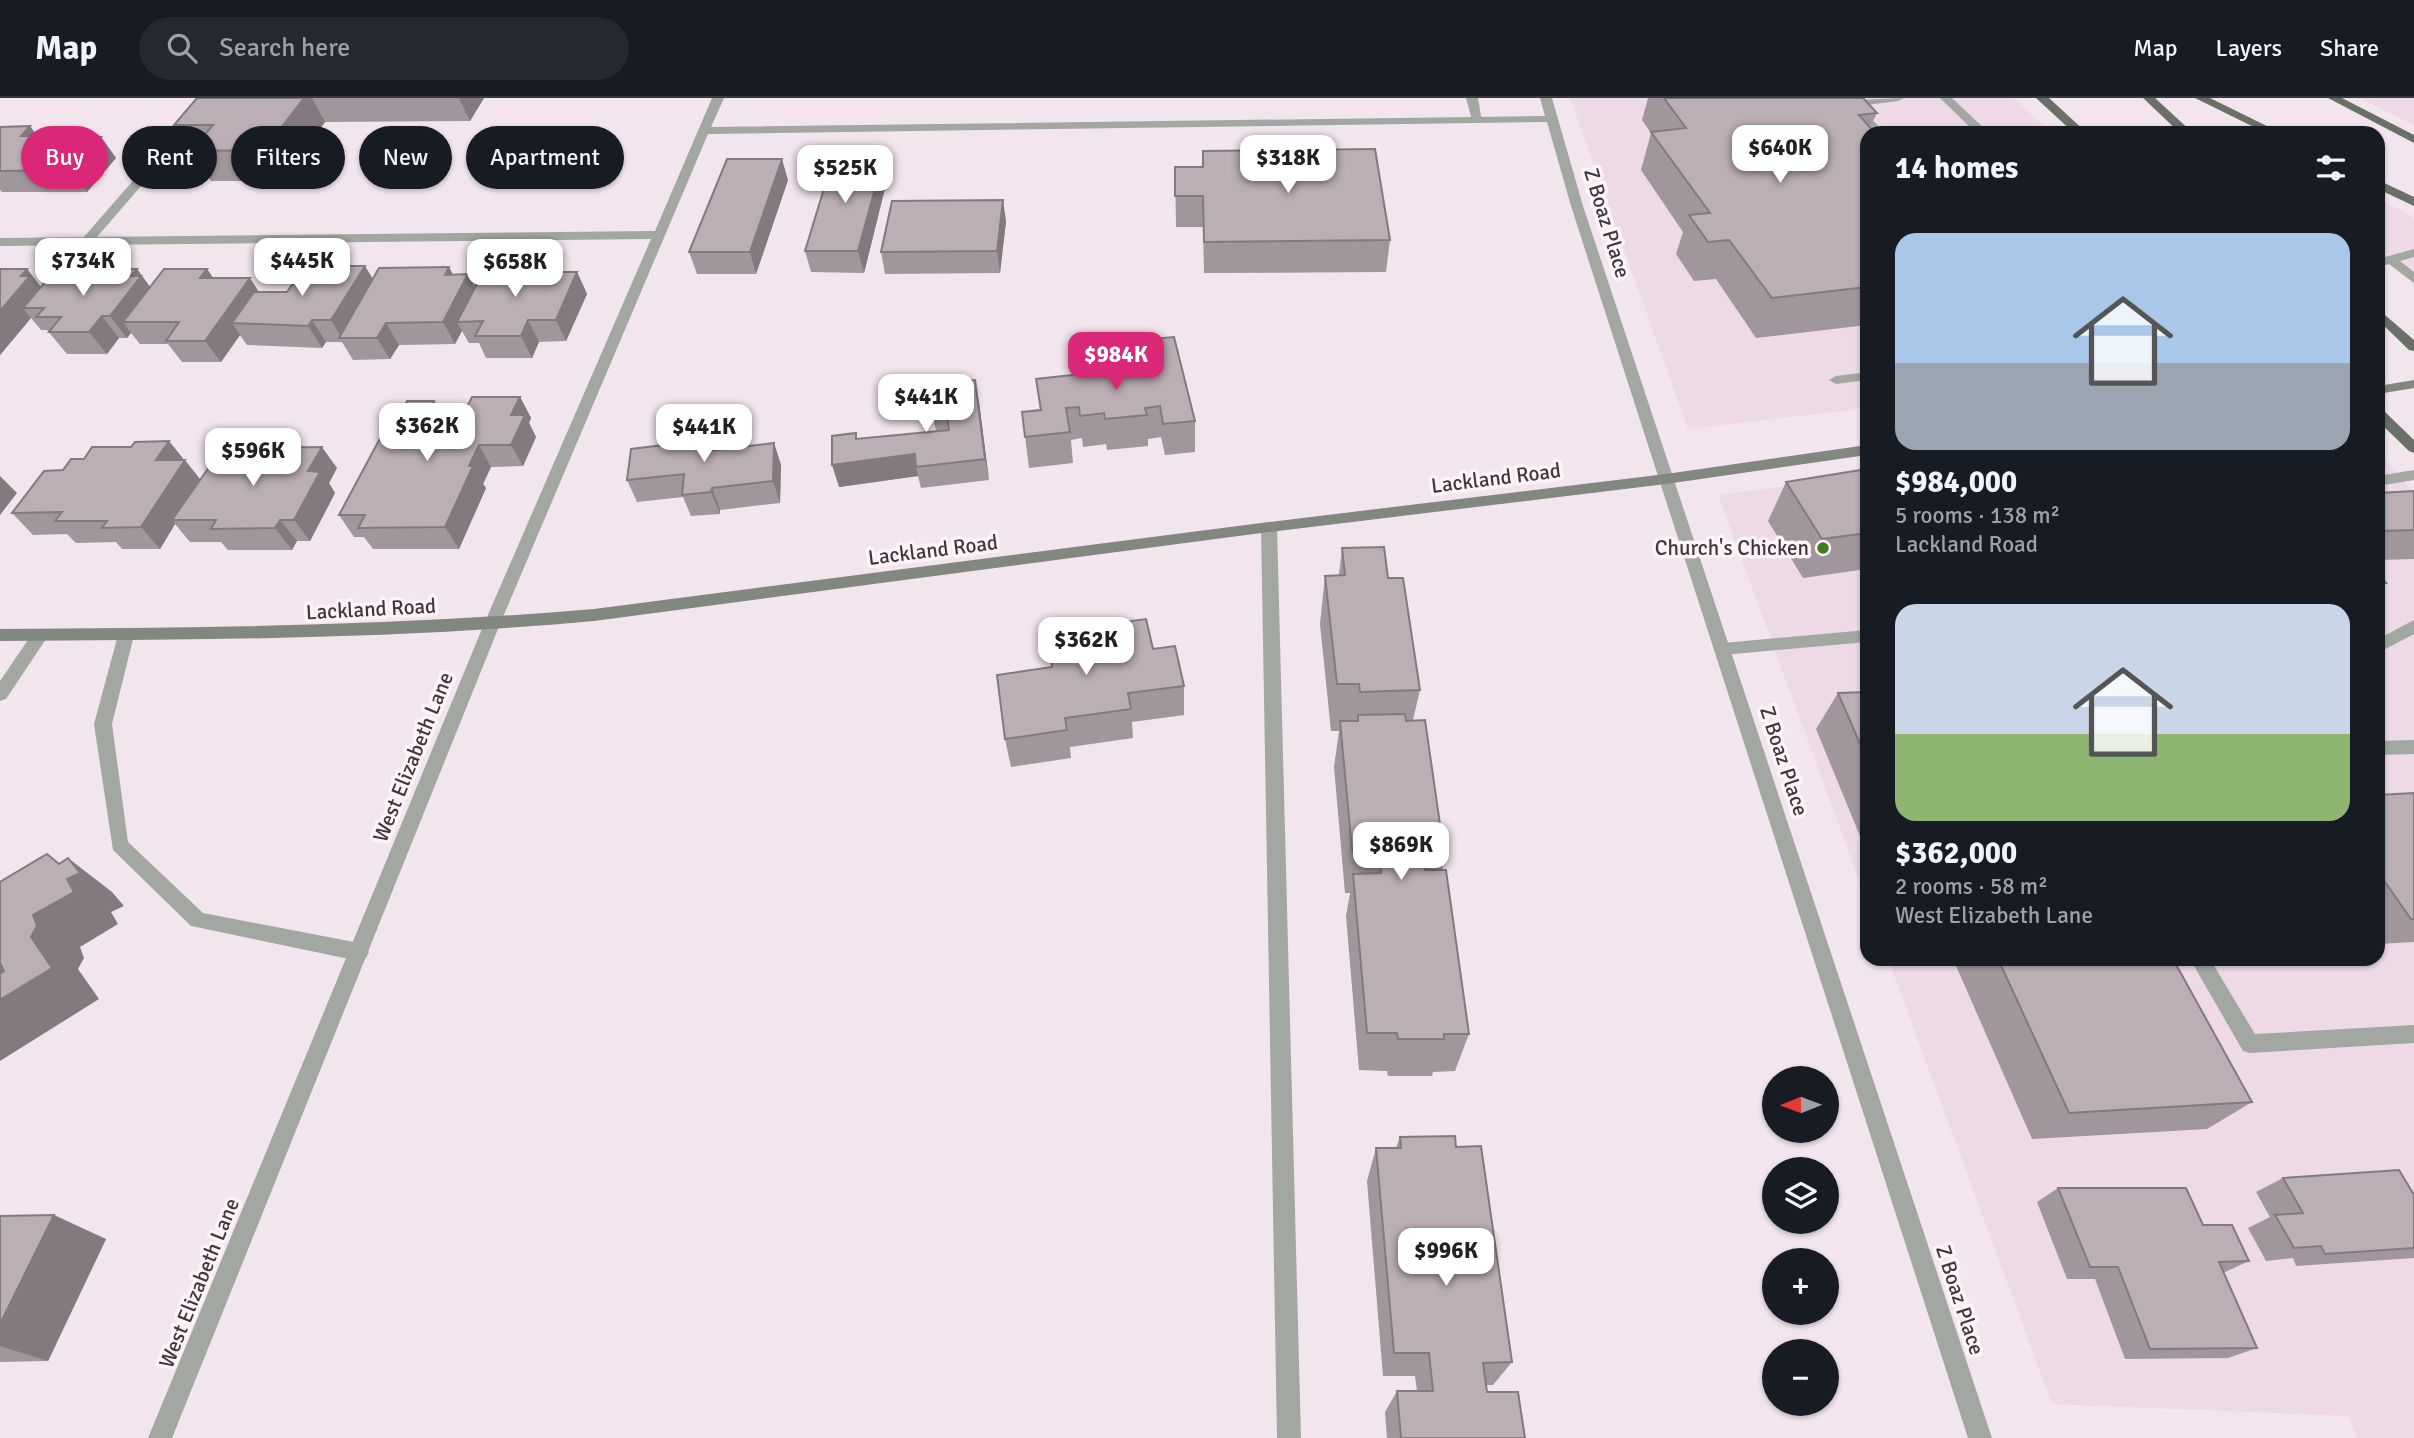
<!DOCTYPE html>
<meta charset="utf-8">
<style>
body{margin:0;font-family:Signika,sans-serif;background:#242831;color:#f1f3f6;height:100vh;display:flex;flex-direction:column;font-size:26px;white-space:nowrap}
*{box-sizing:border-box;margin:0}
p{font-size:23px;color:#9ea1a6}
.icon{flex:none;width:38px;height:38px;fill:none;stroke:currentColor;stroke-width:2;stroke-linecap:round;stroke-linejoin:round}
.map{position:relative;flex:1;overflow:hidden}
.panel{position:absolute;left:1860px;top:28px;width:525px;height:840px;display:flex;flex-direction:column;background:#171b24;border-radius:21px;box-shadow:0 2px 5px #0004}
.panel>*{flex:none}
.banner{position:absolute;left:21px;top:28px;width:665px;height:63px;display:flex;gap:14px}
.needle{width:46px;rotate:269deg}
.buttons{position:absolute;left:1762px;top:968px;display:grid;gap:14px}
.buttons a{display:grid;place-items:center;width:77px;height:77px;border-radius:50%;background:#171b24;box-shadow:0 2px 5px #0004;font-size:35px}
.price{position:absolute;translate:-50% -60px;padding:0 16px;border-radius:14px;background:#fff;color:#222;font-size:23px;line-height:46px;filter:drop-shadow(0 2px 4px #0008)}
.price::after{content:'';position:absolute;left:50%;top:42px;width:21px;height:16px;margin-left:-10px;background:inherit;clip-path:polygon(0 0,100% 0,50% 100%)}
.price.current{background:#db2777;color:#fff}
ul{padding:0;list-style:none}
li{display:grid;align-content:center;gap:14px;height:371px;padding:0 35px}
li span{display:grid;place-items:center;height:217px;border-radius:21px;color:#555}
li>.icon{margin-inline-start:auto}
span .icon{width:126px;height:126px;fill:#fffc;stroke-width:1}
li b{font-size:30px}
h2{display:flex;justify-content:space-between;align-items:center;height:84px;padding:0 35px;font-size:30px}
.tag{padding:0 24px;border-radius:32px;background:#171b24;box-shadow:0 2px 5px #0004;font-size:24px;line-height:63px}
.tag.current{background:#db2777;color:#fff}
header{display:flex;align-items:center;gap:42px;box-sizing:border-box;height:98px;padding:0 35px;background:#171b24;border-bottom:2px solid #363941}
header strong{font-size:33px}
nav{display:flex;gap:38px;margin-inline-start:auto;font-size:24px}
.search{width:490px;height:63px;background:#242831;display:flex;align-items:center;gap:18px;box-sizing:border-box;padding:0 24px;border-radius:38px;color:#9ea1a6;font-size:26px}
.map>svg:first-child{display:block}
.built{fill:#eed9e6}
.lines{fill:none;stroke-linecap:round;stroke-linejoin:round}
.lane{fill:#a3a7a2;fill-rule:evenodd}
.street{fill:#a3a7a2;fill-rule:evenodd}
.secondary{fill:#828780;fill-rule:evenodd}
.primary{fill:#6a7067;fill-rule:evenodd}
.wall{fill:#a1969c}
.shaded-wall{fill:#837a7f}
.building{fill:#bbaeb5;stroke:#837a7f;stroke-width:2}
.poi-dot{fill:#407e1c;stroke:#fef3f9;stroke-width:2.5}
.labels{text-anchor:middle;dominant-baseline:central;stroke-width:7;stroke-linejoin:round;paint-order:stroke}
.street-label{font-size:21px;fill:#3e383c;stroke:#fef3f9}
.poi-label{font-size:21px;fill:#3e383c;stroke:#fef3f9;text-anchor:end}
</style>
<header>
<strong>Map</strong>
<div class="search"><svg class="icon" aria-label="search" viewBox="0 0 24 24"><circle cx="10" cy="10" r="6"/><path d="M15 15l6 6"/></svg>Search here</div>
<nav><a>Map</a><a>Layers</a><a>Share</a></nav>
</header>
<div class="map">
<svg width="2414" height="1340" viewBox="0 0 2414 1340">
<rect width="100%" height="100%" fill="#f2e5ed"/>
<g class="built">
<polygon points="1570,0 2014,0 2051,35 1867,35 1867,310 1688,331"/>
<polygon points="2359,0 2414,0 2414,27"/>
<polygon points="2378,100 2414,120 2414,187 2378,156"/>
<polygon points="2378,353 2414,395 2414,1340 2357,1340 2348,1318 2052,1306 1888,861 2378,861"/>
<polygon points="1867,378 1867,804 1718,397"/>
</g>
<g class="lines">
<g class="lane">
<polygon points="205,0 217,0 91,146 83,146 83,140"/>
<polygon points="1466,0 1478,0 1482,24 1472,22"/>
<polygon points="1839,0 1853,2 1904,0 1898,3 1859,8 1885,35 1873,35"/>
<polygon points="1940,0 1952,0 1989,35 1976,35"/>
<polygon points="2414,151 2414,159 2400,163 2414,174 2414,185 2389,166 2378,169 2378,161"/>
<polygon points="1867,274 1867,282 1836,286 1829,282 1836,278"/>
<polygon points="2414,372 2414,382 2378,388 2378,378"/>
<polygon points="1269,424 1277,429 1301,1340 1277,1340 1261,429"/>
<polygon points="2414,522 2414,536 2378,555 2378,541"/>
<polygon points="40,531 48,537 46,541 6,601 0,603 0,583 34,533"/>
<polygon points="126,531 134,537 112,626 128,744 203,815 359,845 366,848 369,854 366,860 359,863 191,828 113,752 94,626 118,537"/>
<polygon points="1867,532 1867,544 1723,557 1715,551 1723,545"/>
<polygon points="2414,642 2414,656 2378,657 2378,643"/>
<polygon points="2190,861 2210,861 2255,936 2414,927 2414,945 2250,955 2243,953"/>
</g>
<polygon class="street" points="712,0 724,0 711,29 1545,18 1540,0 1552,0 1583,108 1992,1340 1968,1340 1571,108 1547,24 708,36 500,526 172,1340 148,1340 484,526 651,141 0,148 0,140 655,133"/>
<g class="secondary">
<polygon points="2414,282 2414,290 2378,296 2378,288"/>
<path d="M1867 347V357L1666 386 1269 434 594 523C396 541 199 542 0 543V531C199 530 396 528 594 511L1269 424 1666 376Z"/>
</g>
<g class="primary">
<polygon points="2036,0 2049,0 2087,35 2074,35"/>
<polygon points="2143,0 2155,0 2193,35 2180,35"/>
<polygon points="2195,0 2210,0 2281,35 2266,35"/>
<polygon points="2328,0 2342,0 2414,37 2414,45"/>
<polygon points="2378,82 2414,99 2414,108 2378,91"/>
<polygon points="2378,211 2414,242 2414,253 2409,252 2378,222"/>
<polygon points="2378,310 2383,312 2414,342 2414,355 2409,353 2378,323"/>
</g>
</g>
<g class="wall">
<polygon points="197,0 484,0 470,23 325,24 282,83 211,83 174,27"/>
<polygon points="1648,0 1863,0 1877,15 1867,35 1867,227 1756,240 1716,181 1694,183 1676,156 1683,134 1641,72 1651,35 1642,22"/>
<polygon points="0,29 37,38 101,39 116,60 87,94 2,94 0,92"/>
<polygon points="1175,69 1390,142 1386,174 1204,175 1203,129 1176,129"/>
<polygon points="788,82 756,176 697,176 689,154"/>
<polygon points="887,82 864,175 811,174 805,153"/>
<polygon points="1006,123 1000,175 885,176 881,154"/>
<polygon points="0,171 27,171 41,189 87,178 137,171 150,189 207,171 213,180 259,194 287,194 373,181 453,177 475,190 473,184 528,174 577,174 587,196 566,243 539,244 532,260 486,260 479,245 469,245 462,233 455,246 399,247 390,261 353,262 342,244 326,244 322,250 247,247 240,237 221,264 182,264 168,246 140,246 131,235 127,240 119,240 107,256 67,256 47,232 41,232 31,220 0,257"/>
<polygon points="1141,242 1195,323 1195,354 1165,357 1161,339 1148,341 1148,348 1107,352 1106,346 1083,349 1082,340 1071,342 1073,365 1029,370 1022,314 1040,312 1036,281 1109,273 1142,261"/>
<polygon points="520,299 531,320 529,325 536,339 523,368 491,369 483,386 486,390 459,451 373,451 364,439 354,439 339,417 400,318 434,303 443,317 463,317"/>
<polygon points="979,304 989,382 921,390 918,378 839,389 857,341 936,333 932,312"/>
<polygon points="707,338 712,352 774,345 781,367 780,405 720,412 720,416 691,418 683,399 637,404 627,382 672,346"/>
<polygon points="185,362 201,382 337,370 329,385 335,395 310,443 297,443 292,452 228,452 221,444 190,444 175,426 160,451 122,451 116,444 76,445 67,436 33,437 12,415 63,372"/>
<polygon points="1867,371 1867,471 1803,480 1768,423 1786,384"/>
<polygon points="2414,393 2414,461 2378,462 2378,395"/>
<polygon points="1342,450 1388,480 1420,592 1413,622 1445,761 1442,772 1469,936 1455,973 1433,974 1432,978 1388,978 1387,973 1359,972 1346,818 1350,795 1345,795 1334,669 1339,633 1331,633 1320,526 1325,478 1339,477"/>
<polygon points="2378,475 2386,485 2378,493"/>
<polygon points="1153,551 1184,588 1184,617 1132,624 1133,640 1070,649 1071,660 1011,669 1005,641 1052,569"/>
<polygon points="1867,594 1867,755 1816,631 1838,595"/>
<polygon points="2414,695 2414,844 2378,846 2378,697"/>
<polygon points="1953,861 2173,861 2252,1004 2207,1031 2032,1041"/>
<polygon points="1400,1039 1456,1049 1512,1264 1493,1287 1486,1287 1487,1294 1525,1340 1387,1340 1385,1314 1397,1293 1417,1293 1415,1278 1383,1278 1367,1083 1376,1050 1396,1050"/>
<polygon points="2283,1080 2414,1097 2414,1160 2296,1168 2293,1160 2266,1163 2248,1130 2270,1119 2256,1094"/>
<polygon points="2058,1090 2203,1127 2249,1163 2223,1175 2257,1250 2228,1260 2125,1261 2095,1181 2067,1181 2037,1104"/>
<polygon points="0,1118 106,1141 48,1263 0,1264"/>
</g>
<g class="shaded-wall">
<polygon points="304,0 312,0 325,24 282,83 264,52"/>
<polygon points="459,0 484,0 470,23"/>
<polygon points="30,28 46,50 21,38"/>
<polygon points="101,39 116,60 87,94 71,72"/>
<polygon points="782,61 788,82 756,176 750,154"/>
<polygon points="883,61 887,82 864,175 858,153"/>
<polygon points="1003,102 1006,123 1000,175 997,153"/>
<polygon points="365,168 378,189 342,240 331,222"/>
<polygon points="449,169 461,191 468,176 479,198 457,224 462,233 455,246 443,224 445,177"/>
<polygon points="27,171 44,193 23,210 31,220 0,257 0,213 21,178"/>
<polygon points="137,171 153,193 123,224 131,235 127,240 110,218 131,178"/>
<polygon points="207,171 222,193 200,180"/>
<polygon points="577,174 587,196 566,243 556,222"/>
<polygon points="250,180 264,202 232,225 240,237 221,264 205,243"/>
<polygon points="102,218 119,240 107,256 89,234"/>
<polygon points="312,222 326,244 322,250 308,228"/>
<polygon points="528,222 539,244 532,260 521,238"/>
<polygon points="386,225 399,247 390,261 377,240"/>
<polygon points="975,282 979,304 989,382 985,361"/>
<polygon points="520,299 531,320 529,325 536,339 523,368 511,347 511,317"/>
<polygon points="434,303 447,324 427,318"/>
<polygon points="707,338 715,359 705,353"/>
<polygon points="169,343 202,384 172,422 175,426 160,451 141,429 156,362"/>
<polygon points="774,345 781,367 780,405 773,383"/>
<polygon points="479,347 491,369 483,386 486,390 459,451 445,429 469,368"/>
<polygon points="322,349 337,370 329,385 335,395 310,443 294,422 308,373"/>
<polygon points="915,356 916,369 918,378 839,389 832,367"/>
<polygon points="0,378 17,395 0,417"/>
<polygon points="712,390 720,412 720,416 711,394"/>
<polygon points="280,422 297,443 292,452 275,430"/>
<polygon points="68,760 112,794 124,808 111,814 118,826 80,849 84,860 78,871 99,901 0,963 0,861 31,839 33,817 67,781 75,777"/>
<polygon points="54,1117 106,1141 48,1263 0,1248 0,1226"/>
</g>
<g class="building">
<polygon points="197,0 304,0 264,52 191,53 213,27 174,27"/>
<polygon points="1664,0 1863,0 1877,15 1859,17 1875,35 1867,35 1867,189 1772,200 1729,142 1708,144 1689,117 1710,115 1651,34 1686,30"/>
<polygon points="30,28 21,38 101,39 71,72 0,73 0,29"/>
<polygon points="1375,51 1390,142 1204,144 1203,98 1175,98 1175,69 1203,69 1203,53"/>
<polygon points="727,61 782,61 750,154 689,154"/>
<polygon points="833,61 883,61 858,153 805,153"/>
<polygon points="1003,102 997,153 881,154 892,103"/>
<polygon points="305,168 365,168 331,222 312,222 308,228 232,225 254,194 287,194"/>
<polygon points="449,169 445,177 468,176 443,224 386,225 377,240 339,240 379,170"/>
<polygon points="526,169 524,174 577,174 556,222 528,222 521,238 475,238 483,223 457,224 478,184 473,184 480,170"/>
<polygon points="0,171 27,171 21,178 30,178 0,213"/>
<polygon points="93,171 137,171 131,178 141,178 110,218 102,218 89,234 49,234 61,219 36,219 44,210 23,210 50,178 87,178"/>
<polygon points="164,171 207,171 200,180 250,180 205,243 166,243 179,224 123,224"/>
<polygon points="1174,239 1195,323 1163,326 1160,308 1145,310 1147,317 1105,321 1104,315 1080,318 1079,309 1066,310 1070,334 1025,339 1022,314 1041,312 1036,281 1110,273 1109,270 1145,260 1141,242"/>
<polygon points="975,282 985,361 916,369 915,356 832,367 832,338 856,335 856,341 949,332 946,311 932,312 930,287"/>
<polygon points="472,299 520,299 511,317 525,317 511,347 479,347 469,368 473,368 445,429 358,430 365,417 339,417 392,318 400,318 407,303 434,303 427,318 463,317"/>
<polygon points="707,338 705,353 774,345 773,383 712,390 711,394 682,397 684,376 627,382 631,351 672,346 673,341"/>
<polygon points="169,343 156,362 185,362 141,429 102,430 107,423 55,423 62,414 12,415 44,373 63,372 71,361 84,361 92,349 131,349 135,344"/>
<polygon points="322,349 308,373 320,374 294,422 280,422 275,430 211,431 216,422 172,422 214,362 251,350"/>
<polygon points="1867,371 1867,435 1822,441 1786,384"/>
<polygon points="2414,393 2414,432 2378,433 2378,395"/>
<polygon points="1384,449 1388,480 1403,480 1420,592 1360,594 1359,586 1337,586 1325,478 1345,477 1342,450"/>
<polygon points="2378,475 2386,485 2378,485"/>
<polygon points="1146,521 1153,551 1175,548 1184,588 1128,595 1131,611 1065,620 1067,632 1005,641 997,577 1052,569 1048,534"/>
<polygon points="1867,594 1867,662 1838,595"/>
<polygon points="1405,616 1406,623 1425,622 1445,761 1423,761 1425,772 1446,772 1469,936 1444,936 1444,941 1398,941 1397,935 1367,935 1353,776 1381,775 1378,752 1352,752 1340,623 1358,623 1358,617"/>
<polygon points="2414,695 2414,821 2411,821 2378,774 2378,697"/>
<polygon points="47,756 59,766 68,760 80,775 67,781 74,794 33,817 37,828 31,839 52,870 0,902 0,876 4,873 0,865 0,784"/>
<polygon points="1998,861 2173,861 2252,1004 2069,1015"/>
<polygon points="1455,1038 1456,1049 1481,1048 1512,1264 1483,1265 1487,1294 1518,1294 1525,1340 1401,1340 1397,1293 1433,1293 1429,1255 1394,1255 1376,1050 1401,1050 1400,1039"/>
<polygon points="2399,1072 2414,1097 2414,1150 2325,1156 2321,1148 2294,1150 2275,1117 2303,1115 2283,1080"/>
<polygon points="2058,1090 2186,1090 2203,1127 2232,1127 2249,1163 2219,1164 2257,1250 2150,1251 2118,1169 2090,1169"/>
<polygon points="54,1117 0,1226 0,1118"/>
</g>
<circle class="poi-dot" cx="1823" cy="450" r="7"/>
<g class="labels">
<g class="street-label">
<text transform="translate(1607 125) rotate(73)">Z Boaz Place</text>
<text transform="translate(1496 380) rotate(-7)">Lackland Road</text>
<text transform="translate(933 452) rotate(-7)">Lackland Road</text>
<text transform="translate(371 511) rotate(-3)">Lackland Road</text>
<text transform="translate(413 659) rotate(-68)">West Elizabeth Lane</text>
<text transform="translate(1784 663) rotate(72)">Z Boaz Place</text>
<text transform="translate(199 1185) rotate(-68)">West Elizabeth Lane</text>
<text transform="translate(1960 1202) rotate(72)">Z Boaz Place</text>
</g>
<g class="poi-label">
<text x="1809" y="450">Church's Chicken</text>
</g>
</g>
</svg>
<div class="buttons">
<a><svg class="needle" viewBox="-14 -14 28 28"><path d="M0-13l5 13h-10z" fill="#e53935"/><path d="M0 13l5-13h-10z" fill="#9ea1a6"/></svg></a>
<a><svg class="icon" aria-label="layers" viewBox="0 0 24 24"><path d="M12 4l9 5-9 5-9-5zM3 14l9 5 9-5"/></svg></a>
<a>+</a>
<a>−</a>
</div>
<b class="price" style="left:1780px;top:87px">$640K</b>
<b class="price" style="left:1288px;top:97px">$318K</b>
<b class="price" style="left:845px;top:107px">$525K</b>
<b class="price" style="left:83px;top:200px">$734K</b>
<b class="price" style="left:302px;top:200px">$445K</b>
<b class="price" style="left:515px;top:201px">$658K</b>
<b class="price current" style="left:1116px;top:294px">$984K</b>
<b class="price" style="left:926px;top:336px">$441K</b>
<b class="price" style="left:427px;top:365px">$362K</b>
<b class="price" style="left:704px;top:366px">$441K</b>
<b class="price" style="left:253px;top:390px">$596K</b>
<b class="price" style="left:1086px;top:579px">$362K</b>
<b class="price" style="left:1401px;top:784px">$869K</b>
<b class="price" style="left:1446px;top:1190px">$996K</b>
<div class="banner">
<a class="tag current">Buy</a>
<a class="tag">Rent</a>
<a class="tag">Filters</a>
<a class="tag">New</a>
<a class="tag">Apartment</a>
</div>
<section class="panel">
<h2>14 homes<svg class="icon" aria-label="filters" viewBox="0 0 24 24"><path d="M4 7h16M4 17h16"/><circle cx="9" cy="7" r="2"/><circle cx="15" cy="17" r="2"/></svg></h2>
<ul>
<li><span style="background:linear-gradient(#a9c7e8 60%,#9aa5b1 0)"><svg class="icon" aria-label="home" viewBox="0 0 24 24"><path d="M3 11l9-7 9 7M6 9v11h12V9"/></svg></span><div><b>$984,000</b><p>5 rooms · 138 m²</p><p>Lackland Road</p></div></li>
<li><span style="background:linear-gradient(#c9d6e8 60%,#8fb573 0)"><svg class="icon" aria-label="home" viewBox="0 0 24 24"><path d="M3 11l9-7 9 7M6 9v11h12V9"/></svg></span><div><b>$362,000</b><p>2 rooms · 58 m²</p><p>West Elizabeth Lane</p></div></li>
</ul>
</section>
</div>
